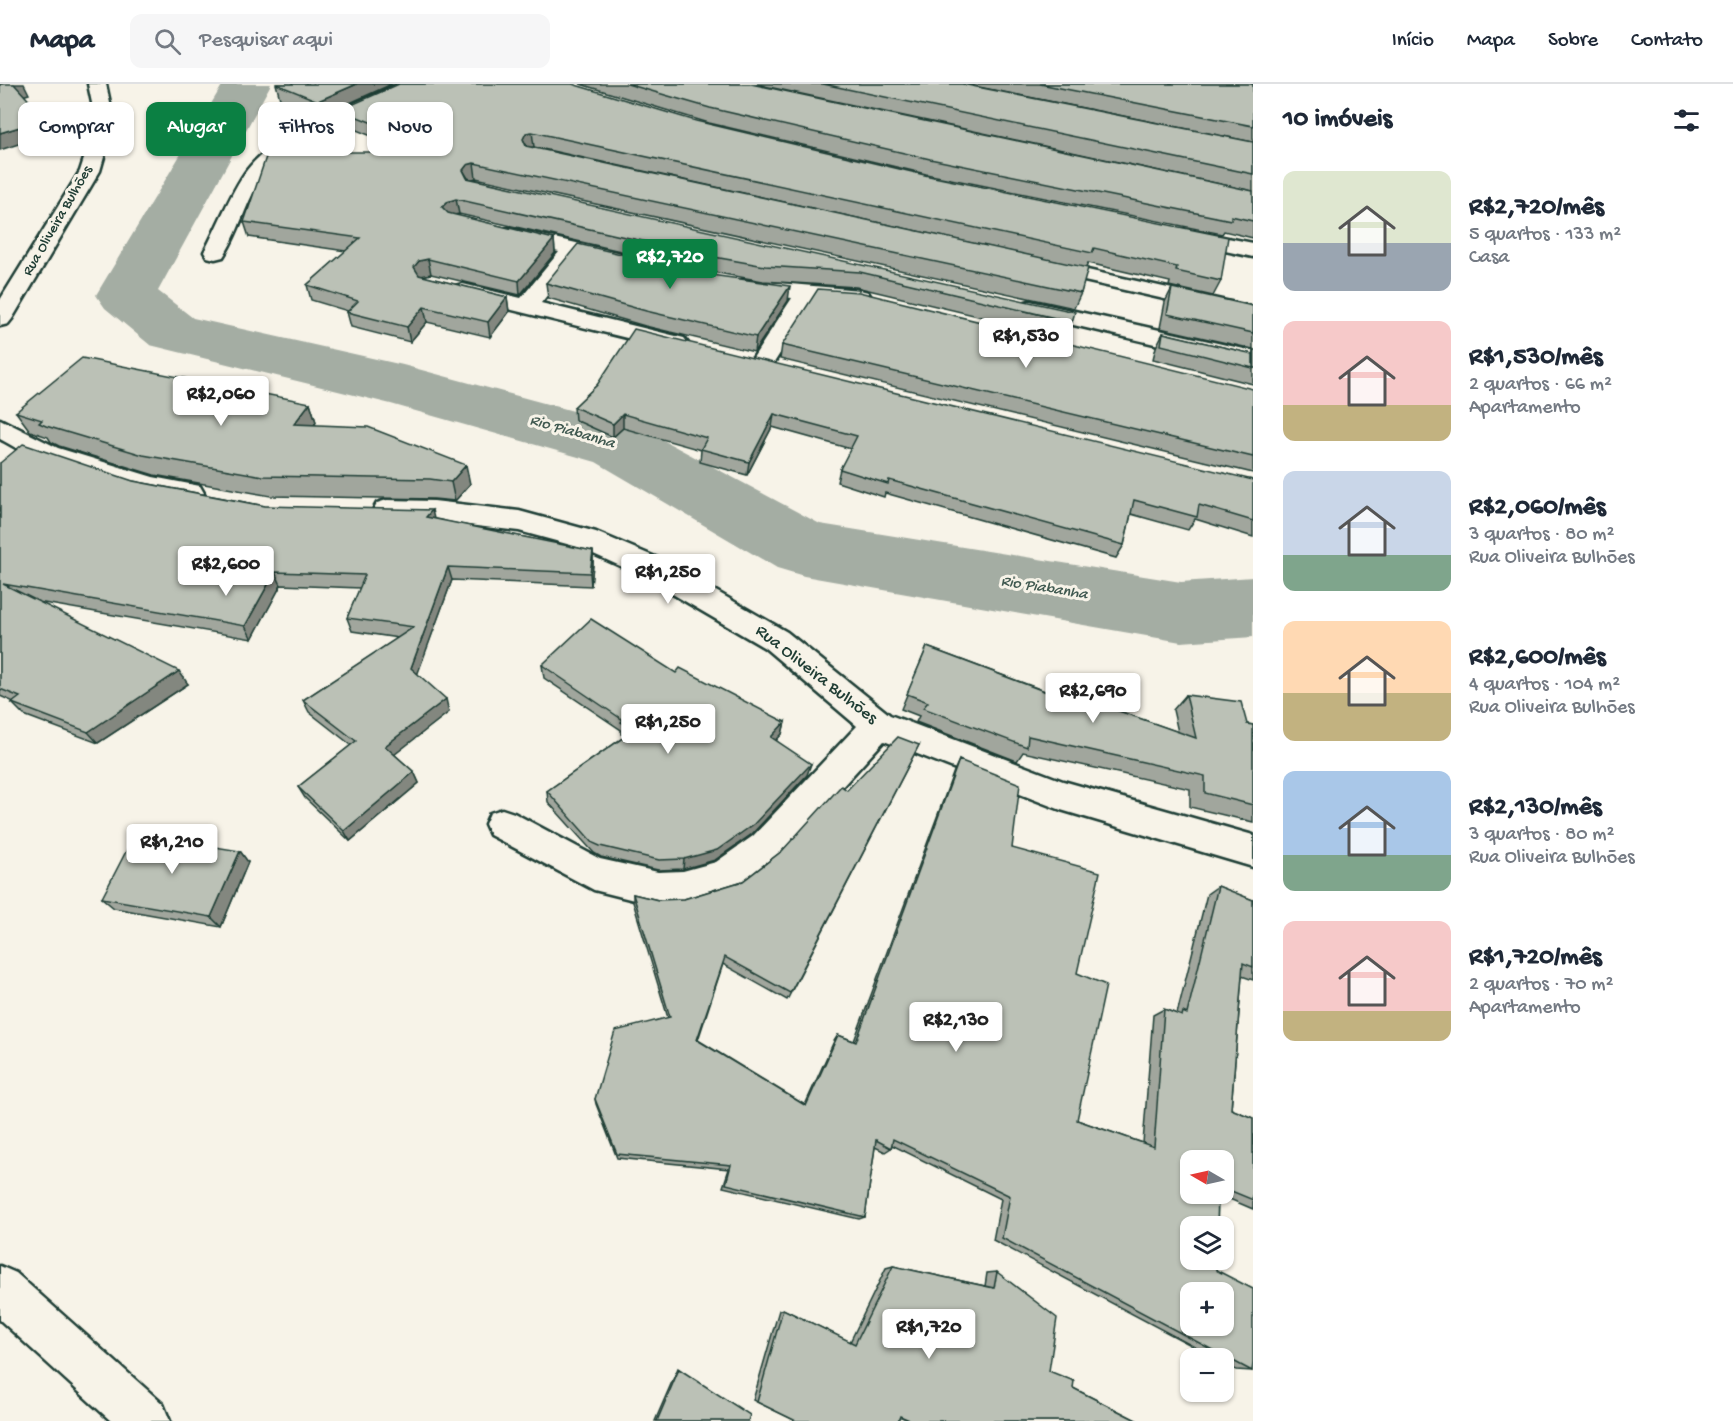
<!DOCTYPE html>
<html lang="pt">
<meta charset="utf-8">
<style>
body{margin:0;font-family:"Gochi Hand",sans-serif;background:#f6f6f7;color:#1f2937;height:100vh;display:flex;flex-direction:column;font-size:22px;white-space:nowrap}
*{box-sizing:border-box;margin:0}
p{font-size:20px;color:#747a83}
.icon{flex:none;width:33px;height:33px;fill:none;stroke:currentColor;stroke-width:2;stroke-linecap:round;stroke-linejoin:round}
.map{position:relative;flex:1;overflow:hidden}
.sheet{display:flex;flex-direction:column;background:#fff;width:480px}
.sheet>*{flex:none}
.hud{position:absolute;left:18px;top:18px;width:570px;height:54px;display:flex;gap:12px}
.needle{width:39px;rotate:279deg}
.fabs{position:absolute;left:1180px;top:1066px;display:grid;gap:12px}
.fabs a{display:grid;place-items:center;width:54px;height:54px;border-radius:12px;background:#fff;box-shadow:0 2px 4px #0004;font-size:30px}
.price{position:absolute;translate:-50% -51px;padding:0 14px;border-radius:6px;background:#fff;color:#222;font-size:20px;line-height:39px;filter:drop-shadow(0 2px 3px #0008)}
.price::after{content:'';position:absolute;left:50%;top:36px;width:18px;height:14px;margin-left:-9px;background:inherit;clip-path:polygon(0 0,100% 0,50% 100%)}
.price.current{background:#0b8043;color:#fff}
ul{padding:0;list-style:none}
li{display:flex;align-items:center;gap:18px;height:150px;padding:0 30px}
li span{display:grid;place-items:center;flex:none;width:168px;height:120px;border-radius:12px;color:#555}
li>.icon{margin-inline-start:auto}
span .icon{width:72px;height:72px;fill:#fffc;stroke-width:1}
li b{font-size:26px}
h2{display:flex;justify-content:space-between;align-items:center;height:72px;padding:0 30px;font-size:26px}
.chip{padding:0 21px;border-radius:12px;background:#fff;box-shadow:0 2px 4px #0004;font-size:21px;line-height:54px}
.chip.current{background:#0b8043;color:#fff}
header{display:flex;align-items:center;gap:36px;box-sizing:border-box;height:84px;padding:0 30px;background:#fff;border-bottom:2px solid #e0e1e3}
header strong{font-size:28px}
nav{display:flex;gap:33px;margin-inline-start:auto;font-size:21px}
.search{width:420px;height:54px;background:#f6f6f7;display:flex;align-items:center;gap:15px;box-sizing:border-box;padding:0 21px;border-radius:12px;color:#747a83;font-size:22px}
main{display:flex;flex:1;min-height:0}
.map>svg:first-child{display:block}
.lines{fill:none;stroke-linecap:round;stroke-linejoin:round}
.river{fill:#a4ada3;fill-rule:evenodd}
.lane-casing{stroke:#1f3d34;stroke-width:5}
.street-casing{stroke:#1f3d34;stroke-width:5}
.secondary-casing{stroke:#1f3d34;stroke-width:5}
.primary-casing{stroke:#1f3d34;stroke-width:5}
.lane{fill:#f7f3e8;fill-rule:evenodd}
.street{fill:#f7f3e8;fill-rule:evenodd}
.secondary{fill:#f7f3e8;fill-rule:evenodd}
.primary{fill:#f7f3e8;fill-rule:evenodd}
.wall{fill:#a1a69d;stroke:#1f3d34;stroke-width:1.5;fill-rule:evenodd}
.shaded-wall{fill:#83877f;stroke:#1f3d34;stroke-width:1.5}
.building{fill:#bbc1b6;stroke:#1f3d34;stroke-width:1.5;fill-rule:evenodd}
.labels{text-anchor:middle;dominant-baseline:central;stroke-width:6;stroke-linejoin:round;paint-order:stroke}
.far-street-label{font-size:15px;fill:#1f3d34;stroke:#f7f3e8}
.far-water-label{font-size:16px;font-style:italic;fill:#405950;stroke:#f7f3e8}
.street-label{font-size:18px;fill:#1f3d34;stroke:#f7f3e8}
</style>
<header>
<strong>Mapa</strong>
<div class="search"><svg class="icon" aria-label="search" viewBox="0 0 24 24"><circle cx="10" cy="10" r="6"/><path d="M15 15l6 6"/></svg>Pesquisar aqui</div>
<nav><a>Início</a><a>Mapa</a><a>Sobre</a><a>Contato</a></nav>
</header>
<main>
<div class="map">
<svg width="1253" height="1337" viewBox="0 0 1253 1337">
<rect width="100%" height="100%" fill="#f7f3e8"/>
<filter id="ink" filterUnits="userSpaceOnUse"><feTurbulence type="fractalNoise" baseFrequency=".0167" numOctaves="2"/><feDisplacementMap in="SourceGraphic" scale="12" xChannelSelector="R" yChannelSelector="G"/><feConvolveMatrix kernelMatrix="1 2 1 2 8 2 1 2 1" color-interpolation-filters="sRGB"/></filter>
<g filter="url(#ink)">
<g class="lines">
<polygon class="river" points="223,0 271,0 158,207 193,234 403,281 644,346 820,440 1181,498 1253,493 1253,553 1181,558 804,492 777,484 596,378 391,320 150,261 105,224 96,211"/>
<g class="lane-casing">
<polygon id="lane" points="1047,177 1253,223 1253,235 1040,187 1037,183 1040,179"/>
</g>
<g class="street-casing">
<g id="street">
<polygon points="88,0 106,0 114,38 100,87 12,235 8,240 0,242 0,216 80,87 96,38"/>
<path d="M398 0H422L419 4C377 24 292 55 264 91 246 115 240 148 223 173L215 175 207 173 204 168C217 144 231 107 247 86 277 47 353 21 398 0Z"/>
<polygon points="510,144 625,170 628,175 625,180 617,182 578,172 541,219 684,254 688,259 684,264 676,266 455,212 452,207 455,202 463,200 521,214 559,168 502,155 499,150 502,145"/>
<polygon points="744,196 860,206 868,208 871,213 868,218 860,220 814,216 770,285 761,288 752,285 749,280 792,214 736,208 733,203 736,198"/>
<polygon points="1030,217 1253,267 1253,283 1022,229 1018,224 1022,219"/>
<path d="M0 335 58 364 153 393 200 402 204 409 200 416C174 423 71 388 42 377 27 371 13 362 0 355Z"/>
<polygon points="387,416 434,417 519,427 596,448 660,475 787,548 890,631 1063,697 1253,751 1253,783 1061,726 884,657 777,774 739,804 683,821 658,822 594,806 490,751 485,740 490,729 502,725 514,729 600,775 658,788 683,787 716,778 753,752 857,642 765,564 640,491 578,463 519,447 434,437 387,436 377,433 373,426 377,419"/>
</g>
</g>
<g class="secondary-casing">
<polygon id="secondary" points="1182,145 1253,159 1253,173 1174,156 1171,151 1174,146"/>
</g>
<g class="primary-casing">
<polygon id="primary" points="0,1182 16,1189 163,1320 170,1337 111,1337 0,1236"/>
</g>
<use href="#lane" class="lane"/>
<use href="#street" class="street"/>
<use href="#secondary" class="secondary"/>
<use href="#primary" class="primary"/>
</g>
<g class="wall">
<polygon points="276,0 392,0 321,32 280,15"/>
<polygon points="580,0 751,0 1253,107 1253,154 1224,147 1222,150 926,90 709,39"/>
<polygon points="755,0 962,0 1253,58 1253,107"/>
<polygon points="964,0 1253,0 1253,58"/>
<path d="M340 26 696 37 929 92 1221 197 1213 212 1169 202 1170 198 1088 179 1086 184 1081 209 1074 224 476 94 473 95 1072 238 1066 253 856 203 763 197 712 188 459 130 454 131 554 155 555 169 520 211 431 190 421 192 507 213 509 228 490 253 427 238 410 258 351 243 347 228 348 227 311 216 307 201 346 167 249 153 244 138 411 68 344 41ZM532 63H534L1058 178Z"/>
<polygon points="546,199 788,217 754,268 645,242 548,214"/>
<polygon points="1172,204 1253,222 1253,265 1160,244 1165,218"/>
<polygon points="1163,249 1253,270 1253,300 1153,275 1156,263"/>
<polygon points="782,261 1253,305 1253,389 780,275"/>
<polygon points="597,301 1253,396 1253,453 1195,435 1188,446 1131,430 1124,461 1116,474 885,409 884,413 837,398 840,385 851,365 772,343 747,391 700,378 701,366 623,344 613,353 575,336 574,323"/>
<polygon points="310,319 316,338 315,341 470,400 455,417 434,415 271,412 154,391 59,362 51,358 48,353 30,347 16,328"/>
<polygon points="0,379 133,397 265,422 434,435 593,467 593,480 591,502 452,496 417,590 449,628 394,670 414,688 419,699 350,757 305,714 298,703 351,661 309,628 303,616 398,554 352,547 347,534 360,504 281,501 252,555 38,518 188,600 98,659 24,631 12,619 14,618 0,612"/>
<polygon points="927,563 1056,611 1059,606 1178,648 1173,626 1186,611 1247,640 1253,641 1253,738 1190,723 1190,705 1023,668 1017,677 916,638 919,632 901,625"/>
<polygon points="542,581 676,589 785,638 782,650 776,656 807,691 752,750 715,776 683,785 658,786 601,773 594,769 548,718 547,707 625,652 621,650 621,646 544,594"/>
<path d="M919 661 787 916 723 880 698 956 805 1021 834 957 838 951 854 957 954 687 959 676 1012 764 1077 889V1036L1143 1059 1153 931 1164 925 1177 930 1207 810 1218 802 1253 816V896L1242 892 1231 1025 1253 1034V1125L1218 1110 1216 1186 1252 1287 1236 1286 1224 1279V1275H1217L993 1156 1001 1115 892 1061 891 1064 885 1068 875 1063 865 1133 859 1135 723 1103 729 1085 617 1074 596 1020 595 1015 668 934 633 818V810L658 816 684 815 743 797 782 767 847 706ZM1224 1077V1110H1191Z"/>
<polygon points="240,767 248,778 221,843 114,824 102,814"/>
<polygon points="893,1182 985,1202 987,1189 997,1188 1049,1287 1073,1304 1138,1337 910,1337 899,1332 796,1337 753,1316 779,1226 783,1225 850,1258 886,1184"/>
<polygon points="678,1284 748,1337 655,1337"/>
</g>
<g class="shaded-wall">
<polygon points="13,0 24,0 29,10 19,13"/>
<polygon points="357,0 392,0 321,32 318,17"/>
<polygon points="46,35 53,49 0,66 0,49"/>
<polygon points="532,48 534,63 528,64 523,55 526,49"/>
<polygon points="474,79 476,94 469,96 463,86 467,81"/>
<polygon points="456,115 459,130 449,132 442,123 447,118"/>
<polygon points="554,155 555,169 520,211 519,197"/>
<polygon points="428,175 431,190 421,192 417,198 414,183 419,177"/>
<polygon points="790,202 788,217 754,268 756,253"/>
<polygon points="507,213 509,228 490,253 488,238"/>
<polygon points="424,223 427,238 410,258 407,243"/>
<polygon points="310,319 316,338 302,359 294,340"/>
<polygon points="623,330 623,344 613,353 613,340"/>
<polygon points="774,330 772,343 747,391 749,378"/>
<polygon points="466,381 470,400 455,417 451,398"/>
<polygon points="432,426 435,439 426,433"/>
<polygon points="593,467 593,480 591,502 590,489"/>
<polygon points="448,483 452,496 415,597 411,584"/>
<polygon points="275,488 281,501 252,555 245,542"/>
<polygon points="179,587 188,600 98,659 88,648"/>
<polygon points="446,615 449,628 390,674 385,662"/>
<polygon points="785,638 782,650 768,665 771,653"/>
<polygon points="811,680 807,691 752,750 715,776 683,785 684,775"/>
<polygon points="414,688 419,699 350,757 344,747"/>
<polygon points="240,767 248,778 221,843 211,833"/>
</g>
<g class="building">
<polygon points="0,0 14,0 46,35 0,49"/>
<polygon points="277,0 357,0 318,17 276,0"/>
<polygon points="399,0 572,0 696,37 929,92 1228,153 1221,197 1176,187 1177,183 1094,164 1092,169 532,48 526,49 523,55 526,62 1088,184 1081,209 474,79 467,81 463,86 467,94 1075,228 1072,238 860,188 765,182 714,173 456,115 447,118 442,123 448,129 554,155 519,197 428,175 419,177 414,183 419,191 507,213 488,238 424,223 407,243 347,228 358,217 307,201 360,154 244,138 266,73 271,68 445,68 340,26"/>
<polygon points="627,0 751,0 1253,107 1253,137 1231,132 1231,136 930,75 710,24"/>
<polygon points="823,0 962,0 1253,58 1253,90"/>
<polygon points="1040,0 1253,0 1253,42"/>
<polygon points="578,160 711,191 790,202 756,253 646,227 546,199"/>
<polygon points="1172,204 1253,222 1253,249 1167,230"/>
<polygon points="818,205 859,208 1253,305 1253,373 782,261"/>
<polygon points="634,245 1253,396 1253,437 1199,421 1197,433 1134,416 1124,461 889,396 888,400 840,385 857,352 774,330 749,378 701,365 707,354 623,330 613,340 574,323 597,301"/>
<polygon points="1163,249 1253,270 1253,284 1161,261"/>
<polygon points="82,274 310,319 294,340 368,343 466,381 451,398 430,395 263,392 143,371 46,342 39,339 42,336 16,328"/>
<polygon points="23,360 133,397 265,422 432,426 426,433 593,467 590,489 448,483 411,584 446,615 385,662 414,688 344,747 298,703 356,657 303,616 414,543 347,534 365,491 275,488 245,542 3,500 179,587 88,648 12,619 20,613 0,605 0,379"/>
<polygon points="591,535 676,589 680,584 785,638 771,653 811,680 754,740 717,766 684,775 659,776 600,762 593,759 547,707 634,646 621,638 623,636 542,581"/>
<polygon points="927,563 1060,613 1059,606 1196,654 1186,611 1241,618 1247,640 1253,641 1253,721 1205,709 1205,692 1028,652 1027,663 923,624 928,618 907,610"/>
<path d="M898 653 919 661 790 909 725 873 697 956 806 1022 838 951 856 958 959 676 1020 700 1012 764 1100 788 1077 889 1106 901 1077 1036 1154 1063 1164 925 1182 932 1183 928 1187 930 1218 802 1253 816V883L1243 879 1231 1025 1253 1034V1116L1224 1104V1077H1191V1110H1218L1217 1143H1191V1176H1216V1186L1253 1205V1279L1252 1287 1002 1154 1010 1112 893 1055 891 1064 876 1056 865 1133 726 1100 731 1081 617 1070 595 1015 615 947 670 933 633 810 658 816 684 815 743 797 782 767 841 702 847 706ZM1191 1209H1224V1242H1191Z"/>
<polygon points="135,750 240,767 211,833 102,814"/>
<polygon points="893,1182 994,1204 997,1188 1057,1234 1049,1287 1074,1297 1073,1304 1138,1337 912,1337 900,1332 898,1337 796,1337 757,1318 783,1225 855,1260"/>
<polygon points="679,1285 750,1331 748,1337 657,1337"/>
</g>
</g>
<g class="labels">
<g class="far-street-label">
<text transform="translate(58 137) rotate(-60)">Rua Oliveira Bulhões</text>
</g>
<g class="far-water-label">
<text transform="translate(572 349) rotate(16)">Rio Piabanha</text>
<text transform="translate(1044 505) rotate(9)">Rio Piabanha</text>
</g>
<g class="street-label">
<text transform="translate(816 591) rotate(38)">Rua Oliveira Bulhões</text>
</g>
</g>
</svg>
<div class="fabs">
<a><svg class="needle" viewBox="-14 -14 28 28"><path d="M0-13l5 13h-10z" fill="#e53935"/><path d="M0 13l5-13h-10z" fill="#747a83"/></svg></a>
<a><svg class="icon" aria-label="layers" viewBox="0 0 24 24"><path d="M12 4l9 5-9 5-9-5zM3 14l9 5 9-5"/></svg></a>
<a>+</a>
<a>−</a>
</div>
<b class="price current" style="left:670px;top:206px">R$2,720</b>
<b class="price" style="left:1026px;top:285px">R$1,530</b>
<b class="price" style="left:221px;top:343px">R$2,060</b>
<b class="price" style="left:226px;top:513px">R$2,600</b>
<b class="price" style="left:668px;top:521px">R$1,250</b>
<b class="price" style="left:1093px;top:640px">R$2,690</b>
<b class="price" style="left:668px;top:671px">R$1,250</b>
<b class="price" style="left:172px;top:791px">R$1,210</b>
<b class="price" style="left:956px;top:969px">R$2,130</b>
<b class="price" style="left:929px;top:1276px">R$1,720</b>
<div class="hud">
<a class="chip">Comprar</a>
<a class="chip current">Alugar</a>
<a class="chip">Filtros</a>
<a class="chip">Novo</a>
</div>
</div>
<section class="sheet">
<h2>10 imóveis<svg class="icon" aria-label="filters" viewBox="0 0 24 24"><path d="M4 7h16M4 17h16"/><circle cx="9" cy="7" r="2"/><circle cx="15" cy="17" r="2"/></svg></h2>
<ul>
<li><span style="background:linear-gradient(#dfe7d0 60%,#9aa5b1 0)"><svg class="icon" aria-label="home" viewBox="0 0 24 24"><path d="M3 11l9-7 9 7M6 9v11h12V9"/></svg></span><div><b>R$2,720/mês</b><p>5 quartos · 133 m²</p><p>Casa</p></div></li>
<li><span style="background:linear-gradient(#f6c9c9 70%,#c2b280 0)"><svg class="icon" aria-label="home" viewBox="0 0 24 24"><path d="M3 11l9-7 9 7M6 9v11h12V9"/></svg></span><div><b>R$1,530/mês</b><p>2 quartos · 66 m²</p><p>Apartamento</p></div></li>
<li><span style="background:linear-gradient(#c9d6e8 70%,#7fa58c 0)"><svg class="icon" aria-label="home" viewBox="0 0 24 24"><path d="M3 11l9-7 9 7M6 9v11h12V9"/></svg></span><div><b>R$2,060/mês</b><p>3 quartos · 80 m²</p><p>Rua Oliveira Bulhões</p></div></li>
<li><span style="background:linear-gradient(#ffd9b3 60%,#c2b280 0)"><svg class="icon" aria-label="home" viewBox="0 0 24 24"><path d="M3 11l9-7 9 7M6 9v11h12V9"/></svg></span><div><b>R$2,600/mês</b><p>4 quartos · 104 m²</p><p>Rua Oliveira Bulhões</p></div></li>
<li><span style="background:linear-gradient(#a9c7e8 70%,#7fa58c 0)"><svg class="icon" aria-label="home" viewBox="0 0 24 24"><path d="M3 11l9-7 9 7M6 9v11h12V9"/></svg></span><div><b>R$2,130/mês</b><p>3 quartos · 80 m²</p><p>Rua Oliveira Bulhões</p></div></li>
<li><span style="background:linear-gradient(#f6c9c9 75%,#c2b280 0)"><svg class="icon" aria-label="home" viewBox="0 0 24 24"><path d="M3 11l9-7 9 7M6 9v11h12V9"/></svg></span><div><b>R$1,720/mês</b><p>2 quartos · 70 m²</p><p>Apartamento</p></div></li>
</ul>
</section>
</main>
